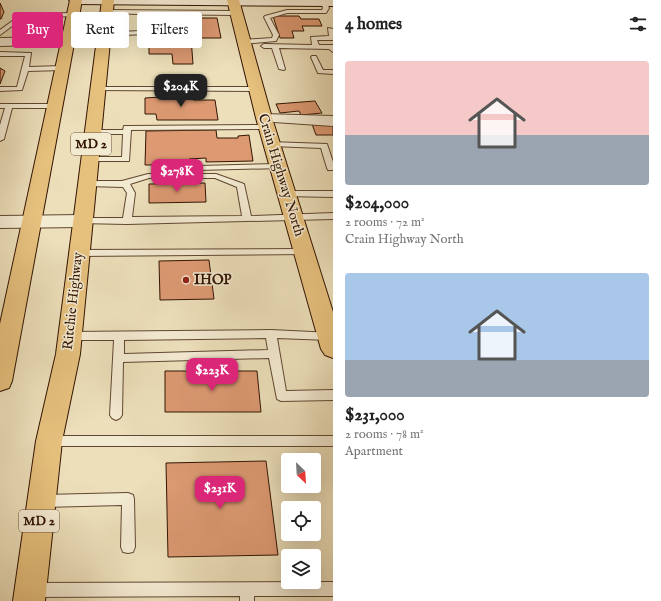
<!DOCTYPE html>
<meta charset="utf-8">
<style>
body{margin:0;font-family:"IM FELL English",serif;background:#f6f6f6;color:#222;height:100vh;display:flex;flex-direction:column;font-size:15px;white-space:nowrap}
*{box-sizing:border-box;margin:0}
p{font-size:13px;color:#767676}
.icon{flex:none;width:22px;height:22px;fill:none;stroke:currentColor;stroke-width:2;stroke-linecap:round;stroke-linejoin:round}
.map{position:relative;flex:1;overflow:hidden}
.side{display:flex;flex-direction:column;background:#fff;width:328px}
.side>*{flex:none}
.banner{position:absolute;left:12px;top:12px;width:261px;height:36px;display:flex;gap:8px}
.needle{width:26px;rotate:155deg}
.fabs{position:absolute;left:281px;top:453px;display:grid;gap:8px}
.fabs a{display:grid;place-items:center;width:40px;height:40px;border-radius:4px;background:#fff;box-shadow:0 4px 16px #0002;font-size:20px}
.price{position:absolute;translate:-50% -34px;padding:0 9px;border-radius:8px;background:#db2777;color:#fff;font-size:13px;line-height:26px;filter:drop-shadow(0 1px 2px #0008)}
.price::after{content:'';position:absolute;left:50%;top:24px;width:12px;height:9px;margin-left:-6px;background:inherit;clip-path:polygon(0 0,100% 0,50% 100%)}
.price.current{background:#222;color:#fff}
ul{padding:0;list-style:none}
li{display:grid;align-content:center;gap:8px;height:212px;padding:0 12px}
li span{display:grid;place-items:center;height:124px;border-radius:4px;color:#555}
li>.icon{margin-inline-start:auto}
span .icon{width:72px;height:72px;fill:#fffc;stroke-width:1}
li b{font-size:17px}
h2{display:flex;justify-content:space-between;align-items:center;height:48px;padding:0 12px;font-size:17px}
.pill{padding:0 14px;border-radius:4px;background:#fff;box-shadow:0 4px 16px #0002;font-size:14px;line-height:36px}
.pill.current{background:#db2777;color:#fff}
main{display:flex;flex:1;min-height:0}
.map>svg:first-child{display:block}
.building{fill:#dc9972;stroke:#321403}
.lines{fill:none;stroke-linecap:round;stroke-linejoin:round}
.lane-casing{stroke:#604731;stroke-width:2}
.street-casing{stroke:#604731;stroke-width:2}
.secondary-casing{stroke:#321403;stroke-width:2}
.primary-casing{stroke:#321403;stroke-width:2}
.lane{fill:#f3ead2;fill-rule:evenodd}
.street{fill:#f3ead2;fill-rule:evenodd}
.secondary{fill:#f3ead2;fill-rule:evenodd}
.primary{fill:#e6c07d;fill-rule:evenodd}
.poi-dot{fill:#8f2418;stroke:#f3ead2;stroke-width:1.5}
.labels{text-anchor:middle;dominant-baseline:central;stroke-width:3;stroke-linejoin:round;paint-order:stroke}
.shield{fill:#f3ead2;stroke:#6c5441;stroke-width:1}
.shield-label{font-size:13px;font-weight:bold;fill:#321403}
.street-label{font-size:14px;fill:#321403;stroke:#f3ead2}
.poi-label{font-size:14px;font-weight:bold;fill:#321403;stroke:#f3ead2;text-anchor:start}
</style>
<main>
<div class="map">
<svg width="333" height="601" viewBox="0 0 333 601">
<rect width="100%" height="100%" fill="#ecdfba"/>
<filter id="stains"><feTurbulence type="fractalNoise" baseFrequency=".005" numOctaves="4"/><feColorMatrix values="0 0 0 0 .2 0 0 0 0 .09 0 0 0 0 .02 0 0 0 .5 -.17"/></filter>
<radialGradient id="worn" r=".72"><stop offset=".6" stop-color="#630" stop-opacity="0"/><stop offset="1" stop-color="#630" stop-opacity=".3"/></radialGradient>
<g class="building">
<polygon points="0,3 4,12 1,19 0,19"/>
<polygon points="273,16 299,16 301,19 319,19 322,26 302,26 304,31 292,31 294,38 280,38"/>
<polygon points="158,18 217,18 221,38 191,38 193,64 173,64 172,54 149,54 149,27 158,27"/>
<polygon points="0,68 5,71 0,84"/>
<polygon points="193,95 193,100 215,100 218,120 157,120 156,114 145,114 145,98"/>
<polygon points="315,101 322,113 301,115 299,111 280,113 276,104"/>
<polygon points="312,124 333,124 333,135 316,135"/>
<polygon points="216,130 217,138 238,138 238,136 249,135 253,161 206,162 206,158 189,159 189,165 145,165 146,131"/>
<polygon points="205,183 206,202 149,203 149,184"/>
<polygon points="209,260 214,299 160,300 159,261"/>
<polygon points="165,371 257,371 261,412 165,412"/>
<polygon points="266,461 278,555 168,557 166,463"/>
</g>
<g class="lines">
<g class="lane-casing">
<g id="lane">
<polygon points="324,0 327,2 329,8 326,13 287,13 270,18 279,35 276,41 243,44 240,42 243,40 272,38 273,35 264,17 265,16 287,10 322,10 323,8 321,2"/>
<polygon points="107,10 236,11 239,13 236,15 145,14 144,34 105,36 103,35 103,33 139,31 139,14 105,13 105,11"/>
<polygon points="73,13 75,14 75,16 23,18 0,35 0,30 22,14"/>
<polygon points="328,28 333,29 333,40 317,40 319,45 333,45 333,52 329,49 279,48 285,69 284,70 279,69 272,48 264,48 261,46 264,44 312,45 311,37 329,36"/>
<polygon points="0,52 31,53 29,67 62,66 65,68 62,70 28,71 22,90 0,91 0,87 17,87 25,56 0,56"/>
<polygon points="312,56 316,56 323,70 333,70 333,74 318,73 311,57"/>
<polygon points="98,87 256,87 260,89 256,91 96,90 96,88"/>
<polygon points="0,104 55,104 59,106 55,108 12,108 4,139 0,141 0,125 5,108 0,108"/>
<polygon points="266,125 270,127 269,129 131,130 129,161 90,161 86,159 90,157 122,157 123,134 90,134 90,130 123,130 124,126 127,126"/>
<polygon points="269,142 327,144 333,162 333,170 328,170 327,168 321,148 272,146 269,146"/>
<polygon points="278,164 281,164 281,168 160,171 156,169 160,167"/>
<path d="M148 174H216L244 184 251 216 333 213V219L127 224 79 223 78 221 82 218H123L127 193 123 187 87 186 83 183 84 181H122ZM149 178H215L237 187 242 216 132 217 135 193 130 184Z"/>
<polygon points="287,191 333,191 333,197 284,196 283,194"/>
<polygon points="305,249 310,252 308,254 79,256 74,253 79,250"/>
<path d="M271 330 333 333V338L329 340 277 338 286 391 333 390V400L281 401 277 399 269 358 123 362 122 415 120 418 116 420 112 418 110 415 114 340H69L65 339 64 336 65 333 69 332ZM266 338 268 350 124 354V340Z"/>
<polygon points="49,436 333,436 333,446 49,446 45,445 43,441 45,437"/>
<polygon points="128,493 133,495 134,499 135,547 133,552 128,553 123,552 121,547 122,505 44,507 39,505 38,501 39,497 44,495"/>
<polygon points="333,582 333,596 254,596 254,601 240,601 240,596 32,597 27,595 25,590 27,585 32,583"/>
</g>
</g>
<g class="street-casing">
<g id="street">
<polygon points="67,37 72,38 73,41 72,44 0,46 0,38"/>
<polygon points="264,114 333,116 333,126 259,121 257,118 259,115"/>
<polygon points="82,215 88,217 91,221 88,225 82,227 0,228 0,216"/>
</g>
</g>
<g class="secondary-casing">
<polygon id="secondary" points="69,0 333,0 333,6 75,4"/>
</g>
<g class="primary-casing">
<g id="primary">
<polygon points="70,0 82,0 12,381 9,388 0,391 0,324"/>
<polygon points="102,0 114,0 80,354 62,441 45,601 13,601 36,441 56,354"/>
<polygon points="227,0 239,0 272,118 333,312 333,358 325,355 321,349 256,118"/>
</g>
</g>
<use href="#lane" class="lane"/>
<use href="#street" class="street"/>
<use href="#secondary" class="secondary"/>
<use href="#primary" class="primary"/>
</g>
<circle class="poi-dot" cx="186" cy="280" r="4"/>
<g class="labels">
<g class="shield">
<rect x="71" y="133" width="40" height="22" rx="3"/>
<rect x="19" y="510" width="40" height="22" rx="3"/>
</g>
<g class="shield-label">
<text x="91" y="144">MD 2</text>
<text x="39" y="521">MD 2</text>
</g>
<g class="street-label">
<text transform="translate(281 175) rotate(73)">Crain Highway North</text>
<text transform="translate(73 301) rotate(-84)">Ritchie Highway</text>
</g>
<g class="poi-label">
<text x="194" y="280">IHOP</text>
</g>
</g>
<rect width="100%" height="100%" filter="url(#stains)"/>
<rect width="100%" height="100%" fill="url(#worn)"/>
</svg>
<div class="fabs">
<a><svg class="needle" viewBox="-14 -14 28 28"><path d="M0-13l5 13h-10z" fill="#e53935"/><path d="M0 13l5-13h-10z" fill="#767676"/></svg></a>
<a><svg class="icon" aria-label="locate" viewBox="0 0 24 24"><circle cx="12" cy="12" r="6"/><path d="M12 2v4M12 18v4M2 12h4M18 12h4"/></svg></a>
<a><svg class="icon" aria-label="layers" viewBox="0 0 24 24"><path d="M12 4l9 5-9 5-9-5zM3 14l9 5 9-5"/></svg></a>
</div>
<b class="price current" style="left:181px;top:108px">$204K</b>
<b class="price" style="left:177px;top:193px">$278K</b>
<b class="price" style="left:212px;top:392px">$223K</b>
<b class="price" style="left:220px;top:510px">$231K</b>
<div class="banner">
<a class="pill current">Buy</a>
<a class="pill">Rent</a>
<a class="pill">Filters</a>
</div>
</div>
<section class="side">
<h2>4 homes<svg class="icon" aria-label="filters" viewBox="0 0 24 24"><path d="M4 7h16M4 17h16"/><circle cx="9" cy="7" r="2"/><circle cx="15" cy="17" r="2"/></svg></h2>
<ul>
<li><span style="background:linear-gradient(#f6c9c9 60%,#9aa5b1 0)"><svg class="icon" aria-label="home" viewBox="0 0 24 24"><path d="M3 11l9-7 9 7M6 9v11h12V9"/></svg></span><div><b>$204,000</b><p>2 rooms · 72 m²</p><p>Crain Highway North</p></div></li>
<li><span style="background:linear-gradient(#a9c7e8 70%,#9aa5b1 0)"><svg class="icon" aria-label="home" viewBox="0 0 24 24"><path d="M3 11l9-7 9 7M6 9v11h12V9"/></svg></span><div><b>$231,000</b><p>2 rooms · 78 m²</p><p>Apartment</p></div></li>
</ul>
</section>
</main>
